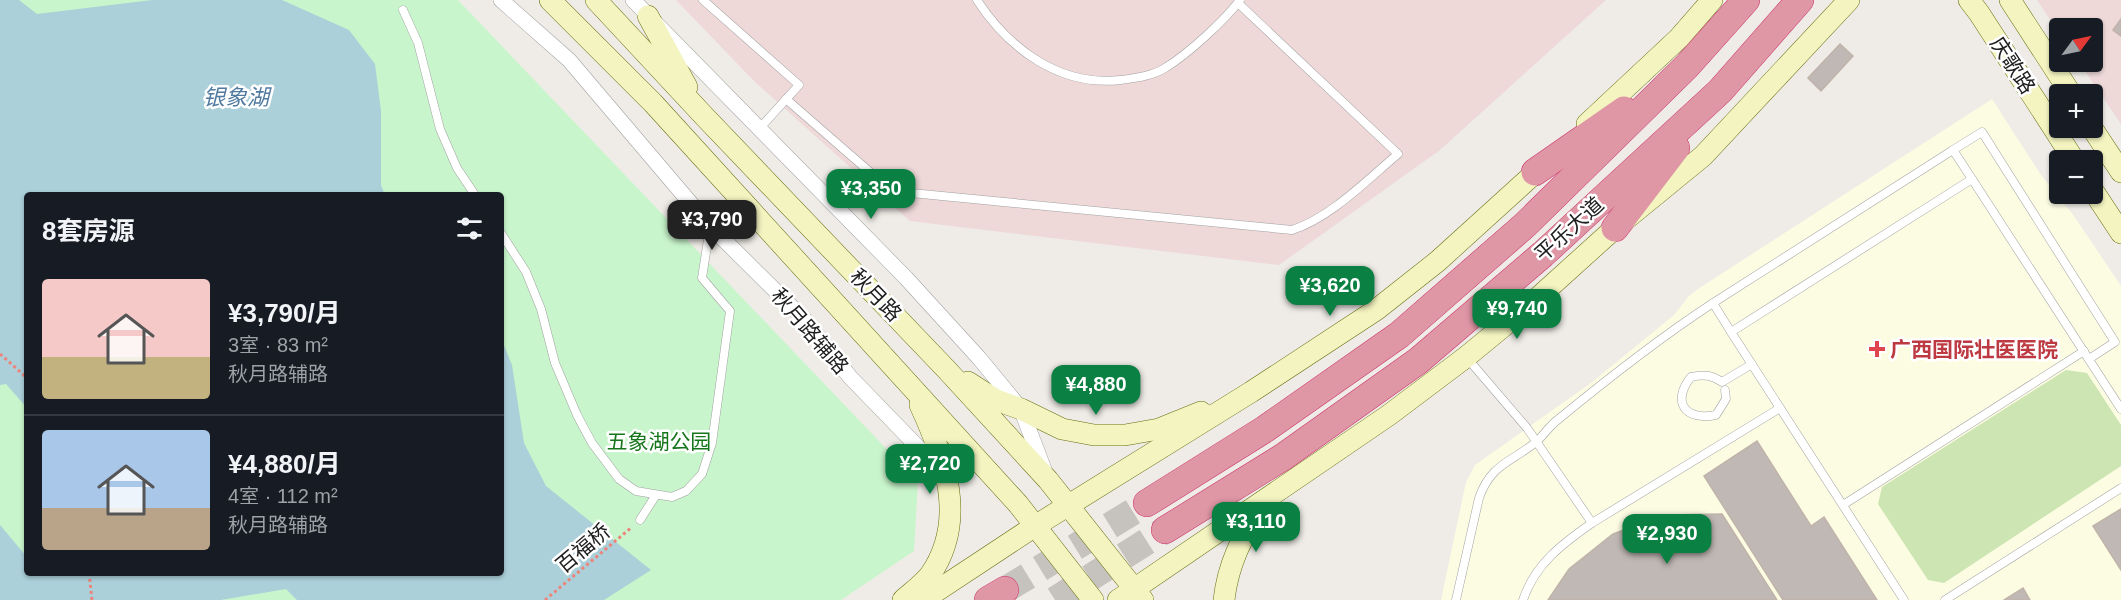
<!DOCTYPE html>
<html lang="zh">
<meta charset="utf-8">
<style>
body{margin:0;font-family:Arial,"Noto Sans SC",sans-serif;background:#242831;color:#f1f3f6;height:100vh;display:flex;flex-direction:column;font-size:22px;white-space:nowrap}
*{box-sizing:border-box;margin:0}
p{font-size:20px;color:#9ea1a6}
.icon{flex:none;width:33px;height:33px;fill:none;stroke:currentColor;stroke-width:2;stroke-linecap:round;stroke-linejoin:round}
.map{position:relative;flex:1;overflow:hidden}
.details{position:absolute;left:24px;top:192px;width:480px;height:384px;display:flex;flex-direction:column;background:#171b24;border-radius:6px;box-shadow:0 2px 4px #0004}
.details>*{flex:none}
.needle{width:39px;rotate:57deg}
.tools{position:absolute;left:2049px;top:18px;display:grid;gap:12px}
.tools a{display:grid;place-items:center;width:54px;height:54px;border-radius:6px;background:#171b24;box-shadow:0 2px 4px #0004;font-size:30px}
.price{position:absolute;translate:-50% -51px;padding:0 14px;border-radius:12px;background:#0b8043;color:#fff;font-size:20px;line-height:39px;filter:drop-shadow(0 2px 3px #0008)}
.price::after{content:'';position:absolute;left:50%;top:36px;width:18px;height:14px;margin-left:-9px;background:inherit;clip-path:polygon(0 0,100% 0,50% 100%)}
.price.on{background:#222;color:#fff}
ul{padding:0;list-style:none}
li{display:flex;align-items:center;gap:18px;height:150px;padding:0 18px}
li+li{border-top:2px solid #363941}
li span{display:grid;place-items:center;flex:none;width:168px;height:120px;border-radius:6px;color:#555}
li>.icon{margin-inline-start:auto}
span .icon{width:72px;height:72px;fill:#fffc;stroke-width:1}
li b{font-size:26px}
h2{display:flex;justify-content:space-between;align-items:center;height:72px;padding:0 18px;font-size:26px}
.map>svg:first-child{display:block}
.commercial{fill:#eed8d8}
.education{fill:#fcfce3}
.grass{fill:#cce5b2}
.park{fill:#c8f5cb;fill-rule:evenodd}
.water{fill:#abd0d9}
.building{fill:#c0b8b4;stroke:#c0b3aa;stroke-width:1.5}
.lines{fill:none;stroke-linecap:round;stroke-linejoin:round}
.highway-tunnel{stroke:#c6c3bf;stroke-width:27;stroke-dasharray:27 14;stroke-linecap:butt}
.lane-casing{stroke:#a1a1a1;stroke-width:9}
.street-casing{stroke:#a1a1a1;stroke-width:16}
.secondary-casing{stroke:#666e0f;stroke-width:22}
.highway-casing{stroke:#cc366d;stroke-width:28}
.path{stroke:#ee837a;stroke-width:3;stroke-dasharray:3 3;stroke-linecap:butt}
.lane{stroke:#fff;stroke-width:8}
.street{stroke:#fff;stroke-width:15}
.secondary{stroke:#f3f4c0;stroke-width:21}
.highway{stroke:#df96a5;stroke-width:27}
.health-dot{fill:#e0444e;stroke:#fff;stroke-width:2}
.labels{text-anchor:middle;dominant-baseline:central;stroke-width:5;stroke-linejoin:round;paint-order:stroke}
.street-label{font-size:21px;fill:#202020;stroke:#fff}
.health-label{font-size:21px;font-weight:bold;fill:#be3a42;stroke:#fff;text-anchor:start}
.park-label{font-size:21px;fill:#16761b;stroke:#fff}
.water-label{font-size:22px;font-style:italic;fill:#517aa0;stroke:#fff}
</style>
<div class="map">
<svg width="2121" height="600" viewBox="0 0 2121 600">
<rect width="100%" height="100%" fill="#efece7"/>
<g class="commercial">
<polygon points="676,0 1606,0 1440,150 1279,265 910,221 754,81"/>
<polygon points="2037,0 2121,0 2121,124 2079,62 2092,62 2092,28 2060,28 2059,33"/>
</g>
<polygon class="education" points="1992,99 2041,175 2074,216 2121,286 2121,600 1441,600 1466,482 1475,465 1591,383 1674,315 1688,297 1698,289"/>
<polygon class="grass" points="2066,370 2087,373 2121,425 2121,466 1944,583 1928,580 1878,504 1882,487"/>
<path class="park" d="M0 0H458L918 482 914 551 841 600H0ZM27 195H501V573H27Z"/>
<g class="water">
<polygon points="0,0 19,0 37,14 152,0 282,0 349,30 375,64 381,111 381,185 385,195 27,195 27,408 6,384 0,385"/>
<polygon points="501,338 512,365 524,443 546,486 651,570 604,600 297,600 286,589 221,600 0,600 0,525 27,557 27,573 501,573"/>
</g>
<g class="building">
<polygon points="2121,19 2121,36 2113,30"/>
<polygon points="1840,44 1853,56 1821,91 1808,78"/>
<polygon points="1757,441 1811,526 1824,517 1877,600 1783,600 1704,476"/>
<polygon points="2121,509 2121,570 2093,526"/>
<polygon points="1722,514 1777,600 1548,600 1569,569 1613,534 1666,515"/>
<polygon points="2023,588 2030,600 2004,600"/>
</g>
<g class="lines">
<g class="highway-tunnel">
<polyline points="1005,590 1147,503"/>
<polyline points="1055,600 1165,530"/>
</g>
<g class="lane-casing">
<g id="lane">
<polyline points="703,0 799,85 759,129"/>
<path d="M977 0C1009 49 1060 87 1121 80 1136 78 1152 76 1165 68 1188 54 1224 21 1240 0"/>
<polyline points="403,10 418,43 440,129 457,168 475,195"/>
<path d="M786 99 886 186 901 192 1292 230C1330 218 1367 180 1398 154L1238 3"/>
<polyline points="1953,150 1982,132 2115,342 2089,359"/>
<polyline points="501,233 526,272 541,309 555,363 577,415 592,443 619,479 636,491 672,497 686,491 702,474 712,443 730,311 702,278 710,227"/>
<polyline points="1713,303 1953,150 1972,179"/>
<path d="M1467 358 1527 428 1592 523C1562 544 1535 564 1523 600"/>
<path d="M1725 390 1726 399 1716 415C1685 421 1671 402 1691 377 1704 374 1711 375 1722 382L1752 364"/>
<polyline points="1780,408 1731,332 1972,179 2121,409"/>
<polyline points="1843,505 2084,351"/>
<polyline points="640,520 656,495"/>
<polyline points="1592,523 1780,408 1904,600"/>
<path d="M1456 600 1479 498C1491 464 1510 463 1536 442 1543 436 1548 428 1555 422 1606 380 1658 339 1713 303L1731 332"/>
<polyline points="1945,600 2121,488"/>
</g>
</g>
<g class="street-casing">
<g id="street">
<polyline points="501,0 569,60 710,226 804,319 850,377 945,475"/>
<polyline points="633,0 906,278 979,358 1021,409 1045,472"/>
</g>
</g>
<g class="secondary-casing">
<g id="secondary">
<polyline points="550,0 653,103 1018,504 1093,600"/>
<polyline points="596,0 704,116 946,369 1048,480 1143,600"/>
<polyline points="1969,0 1979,13 2074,160"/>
<polyline points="2010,0 2071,94"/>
<polyline points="648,16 687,87"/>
<polyline points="1587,124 1679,38 1712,0"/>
<polyline points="2092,128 2121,172"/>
<polyline points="2092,189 2121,233"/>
<polyline points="968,382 996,400 1021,409 1062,429 1094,435 1125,435 1159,429 1201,412"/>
<path d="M903 600C912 592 923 584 930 575 968 520 945 459 920 405"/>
<polyline points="923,600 1035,526 1251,392 1376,310 1438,261 1547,162"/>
<polyline points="1118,600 1389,415 1466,357 1532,303 1615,228 1703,156 1849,0"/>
<path d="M1224 600C1228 564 1242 537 1261 507"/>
</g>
</g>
<g class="highway-casing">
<g id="highway">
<polyline points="1535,172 1624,110"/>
<polyline points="1615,228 1676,148"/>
<polyline points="1147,503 1265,429 1399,335 1525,225 1687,66 1746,0"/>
<polyline points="1165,530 1283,457 1418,361 1543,254 1720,91 1800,0"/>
<polyline points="988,600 1005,590"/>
</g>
</g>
<g class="path">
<polyline points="0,354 27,378"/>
<polyline points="89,573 92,600"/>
<polyline points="545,600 632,527"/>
</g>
<use href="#lane" class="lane"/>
<use href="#street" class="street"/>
<use href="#secondary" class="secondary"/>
<use href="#highway" class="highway"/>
</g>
<path class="health-dot" d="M1874 340h6v6h6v6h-6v6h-6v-6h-6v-6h6z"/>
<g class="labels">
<g class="street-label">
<text transform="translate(2013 65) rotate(57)">庆歌路</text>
<text transform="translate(1569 229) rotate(-42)">平乐大道</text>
<text transform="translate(876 295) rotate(46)">秋月路</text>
<text transform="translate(810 331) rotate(49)">秋月路辅路</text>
<text transform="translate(583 548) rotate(-40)">百福桥</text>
</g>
<g class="health-label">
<text x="1890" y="349">广西国际壮医医院</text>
</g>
<g class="park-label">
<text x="659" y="441">五象湖公园</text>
</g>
<g class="water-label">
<text x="236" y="97">银象湖</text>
</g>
</g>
</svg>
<div class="tools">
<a><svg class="needle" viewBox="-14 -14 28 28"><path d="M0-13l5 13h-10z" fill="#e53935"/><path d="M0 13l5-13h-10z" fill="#9ea1a6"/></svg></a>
<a>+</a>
<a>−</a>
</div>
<b class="price" style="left:871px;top:220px">¥3,350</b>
<b class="price on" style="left:712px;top:251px">¥3,790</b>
<b class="price" style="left:1330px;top:317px">¥3,620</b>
<b class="price" style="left:1517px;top:340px">¥9,740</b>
<b class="price" style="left:1096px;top:416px">¥4,880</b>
<b class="price" style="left:930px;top:495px">¥2,720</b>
<b class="price" style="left:1256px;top:553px">¥3,110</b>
<b class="price" style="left:1667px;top:565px">¥2,930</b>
<section class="details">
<h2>8套房源<svg class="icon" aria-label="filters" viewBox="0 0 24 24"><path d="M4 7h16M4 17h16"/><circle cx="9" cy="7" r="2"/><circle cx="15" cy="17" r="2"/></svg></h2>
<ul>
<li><span style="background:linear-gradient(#f6c9c9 65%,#c2b280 0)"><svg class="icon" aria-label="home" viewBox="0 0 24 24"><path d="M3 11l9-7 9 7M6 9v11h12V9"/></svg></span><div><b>¥3,790/月</b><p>3室 · 83 m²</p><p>秋月路辅路</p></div></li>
<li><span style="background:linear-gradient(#a9c7e8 65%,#b9a48a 0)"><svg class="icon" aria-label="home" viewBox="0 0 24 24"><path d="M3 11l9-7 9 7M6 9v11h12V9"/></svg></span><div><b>¥4,880/月</b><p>4室 · 112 m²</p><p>秋月路辅路</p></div></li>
</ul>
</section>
</div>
